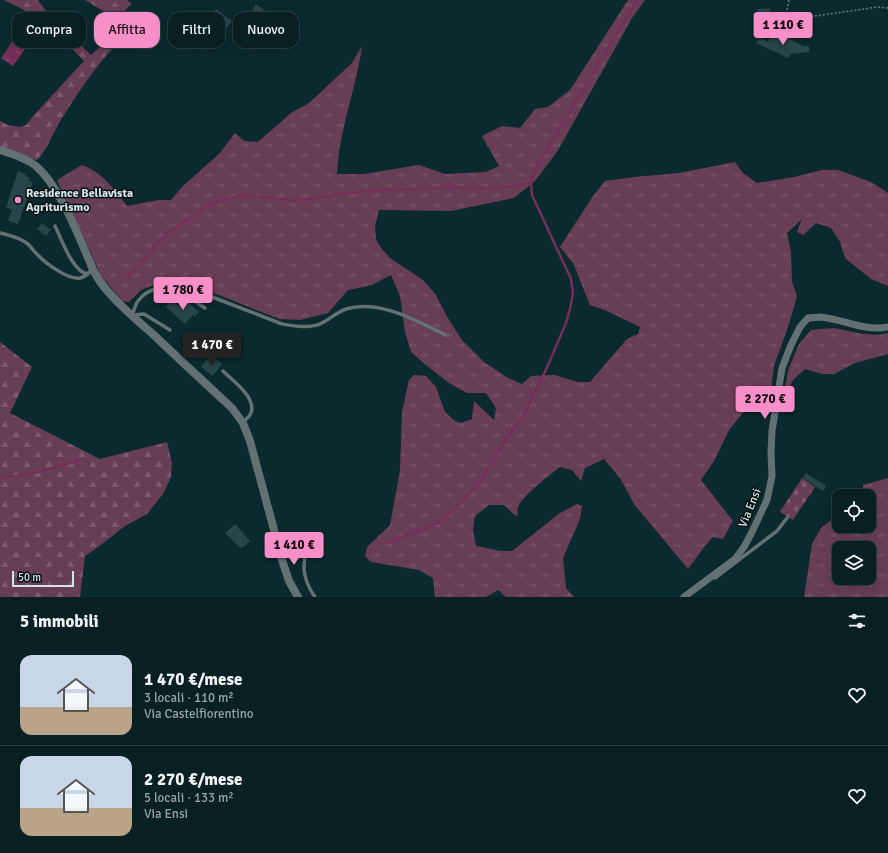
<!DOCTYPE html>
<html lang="it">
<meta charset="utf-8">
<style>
body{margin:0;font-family:Signika,sans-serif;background:#162d2f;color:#f1f3f6;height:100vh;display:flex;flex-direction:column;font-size:15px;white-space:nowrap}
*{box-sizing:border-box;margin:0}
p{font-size:13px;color:#98a3a5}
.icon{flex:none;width:22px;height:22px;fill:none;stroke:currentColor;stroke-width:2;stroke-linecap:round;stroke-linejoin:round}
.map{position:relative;height:597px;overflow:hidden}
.drawer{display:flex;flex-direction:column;background:#082022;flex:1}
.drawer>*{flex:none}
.banner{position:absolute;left:12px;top:12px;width:400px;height:36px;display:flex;gap:8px}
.tools{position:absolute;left:832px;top:489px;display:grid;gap:8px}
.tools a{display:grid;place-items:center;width:44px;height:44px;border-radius:8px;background:#082022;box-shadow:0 4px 16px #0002,0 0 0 1px #293e40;font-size:20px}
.scale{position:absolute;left:12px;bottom:10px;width:62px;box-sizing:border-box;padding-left:4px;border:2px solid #d5e5e7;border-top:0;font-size:11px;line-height:14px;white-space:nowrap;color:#d5e5e7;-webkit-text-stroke:3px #051011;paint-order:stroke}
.price{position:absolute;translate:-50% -34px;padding:0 9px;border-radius:4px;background:#f98fc9;color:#111;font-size:13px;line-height:26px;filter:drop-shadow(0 1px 2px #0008)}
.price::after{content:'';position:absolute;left:50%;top:24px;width:12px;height:9px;margin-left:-6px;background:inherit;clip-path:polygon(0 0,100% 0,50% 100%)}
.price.current{background:#222;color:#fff}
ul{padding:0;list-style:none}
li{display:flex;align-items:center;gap:12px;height:100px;padding:0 20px}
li+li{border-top:1px solid #293e40}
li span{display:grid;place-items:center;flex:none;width:112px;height:80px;border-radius:12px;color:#555}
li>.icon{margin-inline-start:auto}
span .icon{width:48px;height:48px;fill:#fffc;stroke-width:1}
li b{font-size:17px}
h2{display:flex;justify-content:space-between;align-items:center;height:48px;padding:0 20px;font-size:17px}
.tag{padding:0 14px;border-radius:12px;background:#082022;box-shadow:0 4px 16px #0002,0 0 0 1px #293e40;font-size:14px;line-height:36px}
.tag.current{background:#f98fc9;color:#111}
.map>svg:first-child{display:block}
.grass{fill:url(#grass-tufts);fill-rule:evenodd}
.forest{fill:url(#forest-firs)}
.cemetery{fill:url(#cemetery-stones)}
.water{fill:url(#water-ripples)}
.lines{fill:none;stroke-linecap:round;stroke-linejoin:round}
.stream{stroke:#752f58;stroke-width:2.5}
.building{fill:#284548}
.path{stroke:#677f81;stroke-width:1.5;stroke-dasharray:2 2;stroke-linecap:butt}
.service{stroke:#647173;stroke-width:3.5}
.minor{stroke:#647173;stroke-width:7}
.tertiary{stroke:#647173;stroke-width:8}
.poi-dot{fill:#f98fc9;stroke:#051011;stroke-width:1.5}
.labels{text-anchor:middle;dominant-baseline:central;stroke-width:3;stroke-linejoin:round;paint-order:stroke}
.poi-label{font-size:12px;font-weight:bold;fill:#d5e5e7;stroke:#051011;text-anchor:start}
.street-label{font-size:12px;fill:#d5e5e7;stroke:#051011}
</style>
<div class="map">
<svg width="888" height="597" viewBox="0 0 888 597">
<defs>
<pattern id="grass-tufts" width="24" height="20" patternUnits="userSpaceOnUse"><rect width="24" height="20" fill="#683e55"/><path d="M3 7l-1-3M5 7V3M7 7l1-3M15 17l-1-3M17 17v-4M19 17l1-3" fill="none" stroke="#7d5a6d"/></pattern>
<pattern id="forest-firs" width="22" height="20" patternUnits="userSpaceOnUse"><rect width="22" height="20" fill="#683e55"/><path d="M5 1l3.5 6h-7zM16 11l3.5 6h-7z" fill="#7d5a6d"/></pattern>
<pattern id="cemetery-stones" width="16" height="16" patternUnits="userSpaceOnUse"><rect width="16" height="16" fill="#683e55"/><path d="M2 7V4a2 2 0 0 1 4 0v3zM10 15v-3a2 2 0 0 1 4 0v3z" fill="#7d5a6d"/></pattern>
<pattern id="water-ripples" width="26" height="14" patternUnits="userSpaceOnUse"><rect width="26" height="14" fill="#752f58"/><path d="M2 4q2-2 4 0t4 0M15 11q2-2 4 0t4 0" fill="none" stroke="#884d70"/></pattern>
</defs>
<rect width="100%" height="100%" fill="#0b2a2d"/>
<g class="grass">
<path d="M628 0H645L632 18 557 152 535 181 514 198 451 211 379 210 375 226 376 240 382 249 390 258 423 280 436 295 446 315 462 340 484 362 508 378 522 384 531 376 555 375 577 382H590L627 339 638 334 640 327 607 311 590 305 573 263 560 247 593 196 605 181 635 177 679 173 735 162 743 173 757 183 794 177 822 170H838L871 182 888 193V286L871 279 845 258 840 242 831 228 816 223 803 235 797 232 802 219 787 233 791 252 792 282 797 296 789 324 774 366 769 407 760 401 746 409 729 430 714 461 701 480 733 521 723 539 713 537 704 547 688 569 634 504 620 478 604 459 585 468 581 481 572 470 560 467C551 474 521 497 518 507 517 510 518 514 517 517L504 505H489L475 516 473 530 476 546 501 551H512L560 513 577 504 582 506 580 519 563 558 566 588 574 597H506L498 590 486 597H435L433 578 419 570 371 562 365 556 367 547 390 525 400 471 402 412 409 380 414 375 426 376 436 387 445 412 455 421 461 423 472 419 474 401 494 420 496 408 486 393H467L449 383 427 366 411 352 405 332 400 296 391 275 372 285 348 290 328 313 300 320 279 319 191 284 166 280 141 290 129 302 122 301 100 274 91 253 57 180 82 165C101 171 115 190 127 206L158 200H171L183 186 219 154 235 133 244 141 258 142 291 113 309 103 352 63 362 46C356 89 339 130 337 174H364L419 165 445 174 486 172 499 166 482 136 502 126 520 128 535 109 548 107 570 90Z"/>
<path d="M834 328C849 331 873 338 888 333V354L855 363 834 374H822L805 369 793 380 781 407 789 368 799 344 811 330Z"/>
<path d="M888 478V597H804L812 544 821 528 839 514V526H869V496H863V485ZM839 548H869V578H839Z"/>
</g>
<g class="forest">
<path d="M4 0H38L46 11 91 55 125 24 85 0H127L132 4 125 10 130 30C102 57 79 90 59 123 52 135 47 150 37 160L33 159 0 147V121L8 125 20 127 26 125 34 115 84 61 44 20Z"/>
<polygon points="0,342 32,367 10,413 100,459 167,442 172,463 171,477 163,494 147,514 125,526 102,544 85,556 80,597 0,597"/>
</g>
<polygon class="cemetery" points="802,478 815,487 793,520 780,512"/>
<polygon class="water" points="17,35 29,43 13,66 1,58"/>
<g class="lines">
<g class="stream">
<polyline points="127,277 144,259 157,244 168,233 206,207 219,201 244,195 292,200 308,199 341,194 371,191 449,187 498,188 531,183"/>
<path d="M0 477C28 477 53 468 79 460"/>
<polyline points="386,543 429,527 440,522 470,493 481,480 505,441 525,413 549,363 566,323 570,309 573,293 571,279 532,195 531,183 534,171 637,0"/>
</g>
</g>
<g class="building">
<polygon points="256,4 270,14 266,20 252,11"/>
<polygon points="770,8 771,16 758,17 758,9"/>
<polygon points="216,9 232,21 221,36 205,23"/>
<polygon points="771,34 781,39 783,36 803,46 809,46 809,52 791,54 788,58 756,43 759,38 768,42"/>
<polygon points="18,171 26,174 25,176 30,178 29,181 33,182 18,224 8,221 12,210 6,207"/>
<polygon points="42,223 51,230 46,236 37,229"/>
<polygon points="185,299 199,312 194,317 193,315 185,324 166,307 172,300 178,306"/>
<polygon points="210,355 222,364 213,376 201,367"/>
<polygon points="806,473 826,486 823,491 803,478"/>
<polygon points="235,524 250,541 242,548 241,547 240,548 225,533"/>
</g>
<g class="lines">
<polyline class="path" points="789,0 787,10 788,16 794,19 878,7 888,8"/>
<g class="service">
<path d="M55 226C61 238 73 273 88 274"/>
<path d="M0 233C9 235 22 238 29 245 32 248 34 252 37 254 45 263 68 280 80 278 86 277 88 273 92 269"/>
<polyline points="169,286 190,298 205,308"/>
<path d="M132 315C134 311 135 305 138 301 148 287 166 286 181 285L282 324C294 326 311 329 322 323 330 319 337 312 346 309 380 299 416 321 446 335"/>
<polyline points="133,315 144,314 170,330"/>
<path d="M223 371C233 381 259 399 250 415 248 418 245 420 243 422"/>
<path d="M277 541C288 540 304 539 305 554 305 558 304 563 304 567 304 577 309 589 315 597"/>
<polyline points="715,578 777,531 787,518"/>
</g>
<path class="minor" d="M684 597 735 559 744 547 751 534 767 500 772 476 771 453 772 431 782 368 791 345 800 327 808 318C812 318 816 317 820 317 843 319 865 332 888 327"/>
<path class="tertiary" d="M0 150C12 154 26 158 36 166 60 187 77 233 90 262 98 289 135 318 156 337 181 361 206 384 232 408L243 423 250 441 283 563 289 581 298 597"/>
</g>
<circle class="poi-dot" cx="18" cy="200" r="4"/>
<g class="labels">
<g class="poi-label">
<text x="26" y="193">Residence Bellavista<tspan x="26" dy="14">Agriturismo</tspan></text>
</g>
<g class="street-label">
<text transform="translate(750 508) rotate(-68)">Via Ensi</text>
</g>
</g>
</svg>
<div class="tools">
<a><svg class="icon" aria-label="locate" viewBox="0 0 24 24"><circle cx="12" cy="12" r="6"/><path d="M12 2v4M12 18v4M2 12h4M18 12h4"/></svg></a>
<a><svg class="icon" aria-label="layers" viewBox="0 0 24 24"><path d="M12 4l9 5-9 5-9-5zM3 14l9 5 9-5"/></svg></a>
</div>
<div class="scale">50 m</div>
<b class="price" style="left:783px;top:46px">1 110 €</b>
<b class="price" style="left:183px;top:311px">1 780 €</b>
<b class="price current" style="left:212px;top:366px">1 470 €</b>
<b class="price" style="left:765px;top:420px">2 270 €</b>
<b class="price" style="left:294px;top:566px">1 410 €</b>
<div class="banner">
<a class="tag">Compra</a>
<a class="tag current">Affitta</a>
<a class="tag">Filtri</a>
<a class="tag">Nuovo</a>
</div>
</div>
<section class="drawer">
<h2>5 immobili<svg class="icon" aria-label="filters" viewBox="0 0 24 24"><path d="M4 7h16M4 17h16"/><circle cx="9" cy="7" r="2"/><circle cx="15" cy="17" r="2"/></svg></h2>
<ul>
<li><span style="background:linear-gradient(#c9d6e8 65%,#b9a48a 0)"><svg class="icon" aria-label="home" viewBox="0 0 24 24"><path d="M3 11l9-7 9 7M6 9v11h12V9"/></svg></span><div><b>1 470 €/mese</b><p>3 locali · 110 m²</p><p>Via Castelfiorentino</p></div><svg class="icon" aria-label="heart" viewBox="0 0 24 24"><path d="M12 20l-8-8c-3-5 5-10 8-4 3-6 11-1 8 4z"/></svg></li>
<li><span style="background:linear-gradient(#c9d6e8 65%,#b9a48a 0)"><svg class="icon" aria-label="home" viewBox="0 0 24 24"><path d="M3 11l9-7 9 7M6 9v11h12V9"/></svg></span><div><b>2 270 €/mese</b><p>5 locali · 133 m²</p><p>Via Ensi</p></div><svg class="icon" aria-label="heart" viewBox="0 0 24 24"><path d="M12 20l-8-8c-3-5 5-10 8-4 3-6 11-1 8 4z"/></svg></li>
</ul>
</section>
